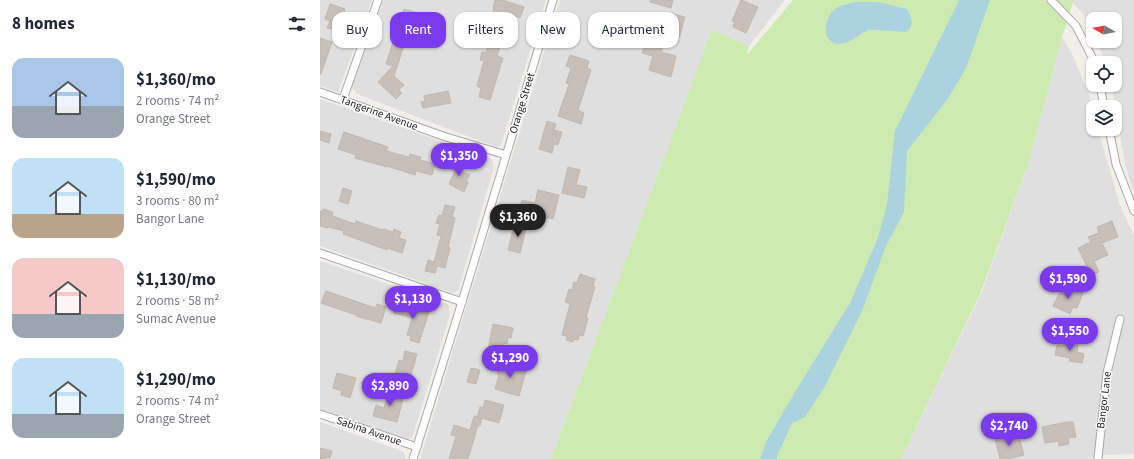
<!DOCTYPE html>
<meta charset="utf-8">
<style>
body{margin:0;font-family:"Source Sans 3",sans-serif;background:#f2f2f3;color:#1f2937;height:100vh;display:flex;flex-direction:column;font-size:15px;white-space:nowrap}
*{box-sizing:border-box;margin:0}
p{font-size:13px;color:#747a83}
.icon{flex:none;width:22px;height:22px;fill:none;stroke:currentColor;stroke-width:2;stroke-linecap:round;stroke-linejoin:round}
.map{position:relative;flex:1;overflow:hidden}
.side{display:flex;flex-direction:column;background:#fff;width:320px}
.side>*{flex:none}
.hud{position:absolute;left:12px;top:12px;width:380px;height:36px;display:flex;gap:8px}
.needle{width:26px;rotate:279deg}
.buttons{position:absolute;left:766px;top:12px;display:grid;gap:8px}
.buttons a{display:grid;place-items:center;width:36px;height:36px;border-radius:8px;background:#fff;box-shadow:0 1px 3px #0004;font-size:20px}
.price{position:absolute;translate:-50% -34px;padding:0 9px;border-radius:14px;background:#7c3aed;color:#fff;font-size:13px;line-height:26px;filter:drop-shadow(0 1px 2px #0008)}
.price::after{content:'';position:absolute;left:50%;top:24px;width:12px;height:9px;margin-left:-6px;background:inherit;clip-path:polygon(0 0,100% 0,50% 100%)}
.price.current{background:#222;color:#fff}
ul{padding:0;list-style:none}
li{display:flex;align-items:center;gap:12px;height:100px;padding:0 12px}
li span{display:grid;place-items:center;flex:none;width:112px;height:80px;border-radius:12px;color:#555}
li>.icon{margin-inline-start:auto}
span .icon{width:48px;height:48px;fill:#fffc;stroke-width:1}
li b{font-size:17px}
h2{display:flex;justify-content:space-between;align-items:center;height:48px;padding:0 12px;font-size:17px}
.pill{padding:0 14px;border-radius:12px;background:#fff;box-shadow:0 1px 3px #0004;font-size:14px;line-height:36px}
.pill.current{background:#7c3aed;color:#fff}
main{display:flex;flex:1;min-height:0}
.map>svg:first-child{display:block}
.residential{fill:#e0dfdf}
.grass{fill:#cdebb0}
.water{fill:#aad3df}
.building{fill:#c7bfb8;stroke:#c4b6ab}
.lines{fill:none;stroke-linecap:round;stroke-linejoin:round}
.street-casing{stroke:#a9a9a9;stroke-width:9}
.street{stroke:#fff;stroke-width:7}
.labels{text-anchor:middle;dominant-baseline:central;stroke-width:3;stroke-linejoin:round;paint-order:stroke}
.street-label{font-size:11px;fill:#222;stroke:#fff}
</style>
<main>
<section class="side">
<h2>8 homes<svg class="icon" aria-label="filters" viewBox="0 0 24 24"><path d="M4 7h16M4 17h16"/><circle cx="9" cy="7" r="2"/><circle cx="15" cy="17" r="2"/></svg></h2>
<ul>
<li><span style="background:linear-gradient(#a9c7e8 60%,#9aa5b1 0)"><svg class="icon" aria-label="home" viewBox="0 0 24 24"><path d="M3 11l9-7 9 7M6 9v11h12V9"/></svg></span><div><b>$1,360/mo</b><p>2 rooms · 74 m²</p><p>Orange Street</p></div></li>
<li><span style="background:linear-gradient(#bfe0f5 70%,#b9a48a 0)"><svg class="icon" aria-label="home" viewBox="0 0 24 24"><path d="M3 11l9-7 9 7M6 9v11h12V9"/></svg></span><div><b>$1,590/mo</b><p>3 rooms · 80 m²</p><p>Bangor Lane</p></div></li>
<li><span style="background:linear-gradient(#f6c9c9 70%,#9aa5b1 0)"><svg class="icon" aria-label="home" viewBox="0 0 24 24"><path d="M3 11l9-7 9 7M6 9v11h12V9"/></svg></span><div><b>$1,130/mo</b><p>2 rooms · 58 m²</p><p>Sumac Avenue</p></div></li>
<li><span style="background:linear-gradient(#bfe0f5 70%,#9aa5b1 0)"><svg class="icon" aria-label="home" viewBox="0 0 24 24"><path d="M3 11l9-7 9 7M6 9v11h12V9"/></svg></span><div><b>$1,290/mo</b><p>2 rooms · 74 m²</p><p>Orange Street</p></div></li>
</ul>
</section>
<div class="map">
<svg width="814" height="459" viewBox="0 0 814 459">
<rect width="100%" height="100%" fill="#f2efe9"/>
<g class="residential">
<polygon points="0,0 52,0 18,92 0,86"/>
<polygon points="63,0 226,0 181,145 176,147 37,94 32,87"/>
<polygon points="240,0 465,0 429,46 392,31 231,459 100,459"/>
<polygon points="754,0 814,0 814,193 805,165 792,85 795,85 795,63 785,63 777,41 795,41 795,19 773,19 773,32 769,21 753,3"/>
<polygon points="742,37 752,54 772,102 773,108 773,129 778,129 799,203 814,236 814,454 786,455 767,459 581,459 662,292 709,162"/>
<polygon points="0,99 172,159 174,167 138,291 133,293 0,246"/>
<polygon points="0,261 128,304 130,315 92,438 85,439 0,409"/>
<polygon points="0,422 82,451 86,456 85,459 0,459"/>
</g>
<polygon class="grass" points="473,0 754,0 742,37 709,162 661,292 581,459 231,459 392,30 429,46 426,56"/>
<g class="water">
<polygon points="639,0 670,0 646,68 627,100 587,151 584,212 565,248 543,309 504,388 485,417 472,423 457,456 457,459 440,459 446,442 475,392 530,303 557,240 567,205 575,131"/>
<path d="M535 2H558L587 9C592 17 595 27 585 32 579 32 552 29 548 30 539 34 528 45 517 44 501 41 504 17 515 9 521 5 528 4 535 2Z"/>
</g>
<g class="building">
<polygon points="175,0 182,0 204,7 200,18 190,14 177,56 183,58 170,100 159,97 161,88 157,86 164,61 160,60 162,52 166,53 173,29 168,27 174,8 173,8"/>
<polygon points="330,0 353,0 351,8 330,2"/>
<polygon points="421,0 438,7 426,33 413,27 415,22 412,21"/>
<polygon points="10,4 25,9 18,31 7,28 10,21 5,19"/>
<polygon points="84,9 98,13 96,20 104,23 102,31 95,29 93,38 87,36 74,76 84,85 79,90 82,93 76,99 58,82 73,66 66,64"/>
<polygon points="345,12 365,17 358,42 345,38 341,52 356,56 351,77 329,70 333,56 322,53 325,43 329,44 334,25 341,27"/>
<polygon points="0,38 12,42 1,74 0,74"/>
<polygon points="250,55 269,61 267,68 271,70 258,110 264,113 261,124 238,116 249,84 246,83 251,68 246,66"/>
<polygon points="128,91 131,103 103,108 101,102 105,101 104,96"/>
<polygon points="227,121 236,124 234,130 242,132 238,145 234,144 232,153 219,149"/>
<polygon points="0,131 11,134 9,143 0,140"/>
<polygon points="24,132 68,147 66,151 89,157 90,154 101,157 100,160 115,164 112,175 96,171 95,175 67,166 67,167 35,158 36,155 18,149"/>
<polygon points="134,160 141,164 139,170 150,175 146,181 148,182 144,192 129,184 135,171 130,168"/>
<polygon points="248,167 260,170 256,185 267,187 264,198 242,193"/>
<polygon points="23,188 32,191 28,204 19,201"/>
<polygon points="218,190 239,195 233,219 199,211 202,200 215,203"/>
<polygon points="125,205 135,207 132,217 135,218 128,247 130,248 125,268 117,266 115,273 105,271 108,260 114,262 121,236 117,235 120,224 116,223 119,215 122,216"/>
<polygon points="3,209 13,212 12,216 35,224 36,221 62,230 63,229 73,232 74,229 81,232 79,238 86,240 82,253 67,248 67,250 23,234 24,231 8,227 8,228 0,226 0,211 2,212"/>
<polygon points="792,221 798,237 782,243 788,255 774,261 779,272 771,275 758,248 771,242 768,237 779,233 777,227"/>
<polygon points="195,222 207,225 200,253 188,250"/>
<polygon points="260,274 275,279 273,286 275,287 266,317 268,318 263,336 259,335 258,340 254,339 253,342 246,340 247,336 242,335 250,304 245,302 249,289 252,290 254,282 257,283"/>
<polygon points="748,286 763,293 757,308 753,307 750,314 733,306 740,292 745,294"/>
<polygon points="6,291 55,308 57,304 66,307 61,323 36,316 36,315 1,303"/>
<polygon points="77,302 109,312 99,343 90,340 91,336 87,335 92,318 74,313"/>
<polygon points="173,324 193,328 191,338 188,337 187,344 183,343 181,352 168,349"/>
<polygon points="744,341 758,344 757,352 764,354 762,363 749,361 750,358 735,355 737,345 743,346"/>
<polygon points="85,351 97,354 89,382 74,378 79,360 83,361"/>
<polygon points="180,363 206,371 199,396 175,389 179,375 177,374"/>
<polygon points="151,368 160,370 156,384 147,382"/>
<polygon points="17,373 36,378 30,398 21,395 22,391 13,388"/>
<polygon points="69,391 84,395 77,422 53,416 56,405 64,408"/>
<polygon points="165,400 184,405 179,423 157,417 160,407 163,408"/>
<polygon points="154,416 162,418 160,426 158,425 148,459 129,459 136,436 131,435 134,425 150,430"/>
<polygon points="747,422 753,422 756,437 748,438 749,444 739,446 738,441 725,443 722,427"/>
<polygon points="698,434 704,455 691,458 691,459 680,459 675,439"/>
<polygon points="0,448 12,451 10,458 6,457 5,459 0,459"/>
</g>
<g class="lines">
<g class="street-casing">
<g id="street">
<polyline points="731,0 756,26 775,63"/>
<polyline points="780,85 784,107"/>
<polyline points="0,92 123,136 186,155"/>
<polyline points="23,99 58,0"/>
<polyline points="789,129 796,164 814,211"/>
<polyline points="0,253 142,302"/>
<polyline points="0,414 97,447"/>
<polyline points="778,458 787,373 800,319"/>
<polyline points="93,459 141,305 233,0"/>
</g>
</g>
<use href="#street" class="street"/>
</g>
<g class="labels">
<g class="street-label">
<text transform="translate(202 103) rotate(-73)">Orange Street</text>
<text transform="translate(59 113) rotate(20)">Tangerine Avenue</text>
<text transform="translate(784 400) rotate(-83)">Bangor Lane</text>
<text transform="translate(49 431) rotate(19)">Sabina Avenue</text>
</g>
</g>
</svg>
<div class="buttons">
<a><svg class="needle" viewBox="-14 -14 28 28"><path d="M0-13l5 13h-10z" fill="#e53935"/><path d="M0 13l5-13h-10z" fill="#747a83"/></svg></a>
<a><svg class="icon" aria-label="locate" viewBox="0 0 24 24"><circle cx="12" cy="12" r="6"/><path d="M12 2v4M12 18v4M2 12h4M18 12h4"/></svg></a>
<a><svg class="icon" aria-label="layers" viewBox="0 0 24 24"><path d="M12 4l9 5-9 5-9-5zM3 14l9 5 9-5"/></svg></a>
</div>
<b class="price" style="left:139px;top:177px">$1,350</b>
<b class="price current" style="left:198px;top:238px">$1,360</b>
<b class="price" style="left:748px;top:300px">$1,590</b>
<b class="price" style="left:93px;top:320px">$1,130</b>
<b class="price" style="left:750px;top:352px">$1,550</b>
<b class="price" style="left:190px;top:379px">$1,290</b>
<b class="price" style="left:70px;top:407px">$2,890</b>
<b class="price" style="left:689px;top:447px">$2,740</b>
<div class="hud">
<a class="pill">Buy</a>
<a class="pill current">Rent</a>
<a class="pill">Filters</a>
<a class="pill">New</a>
<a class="pill">Apartment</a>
</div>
</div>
</main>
